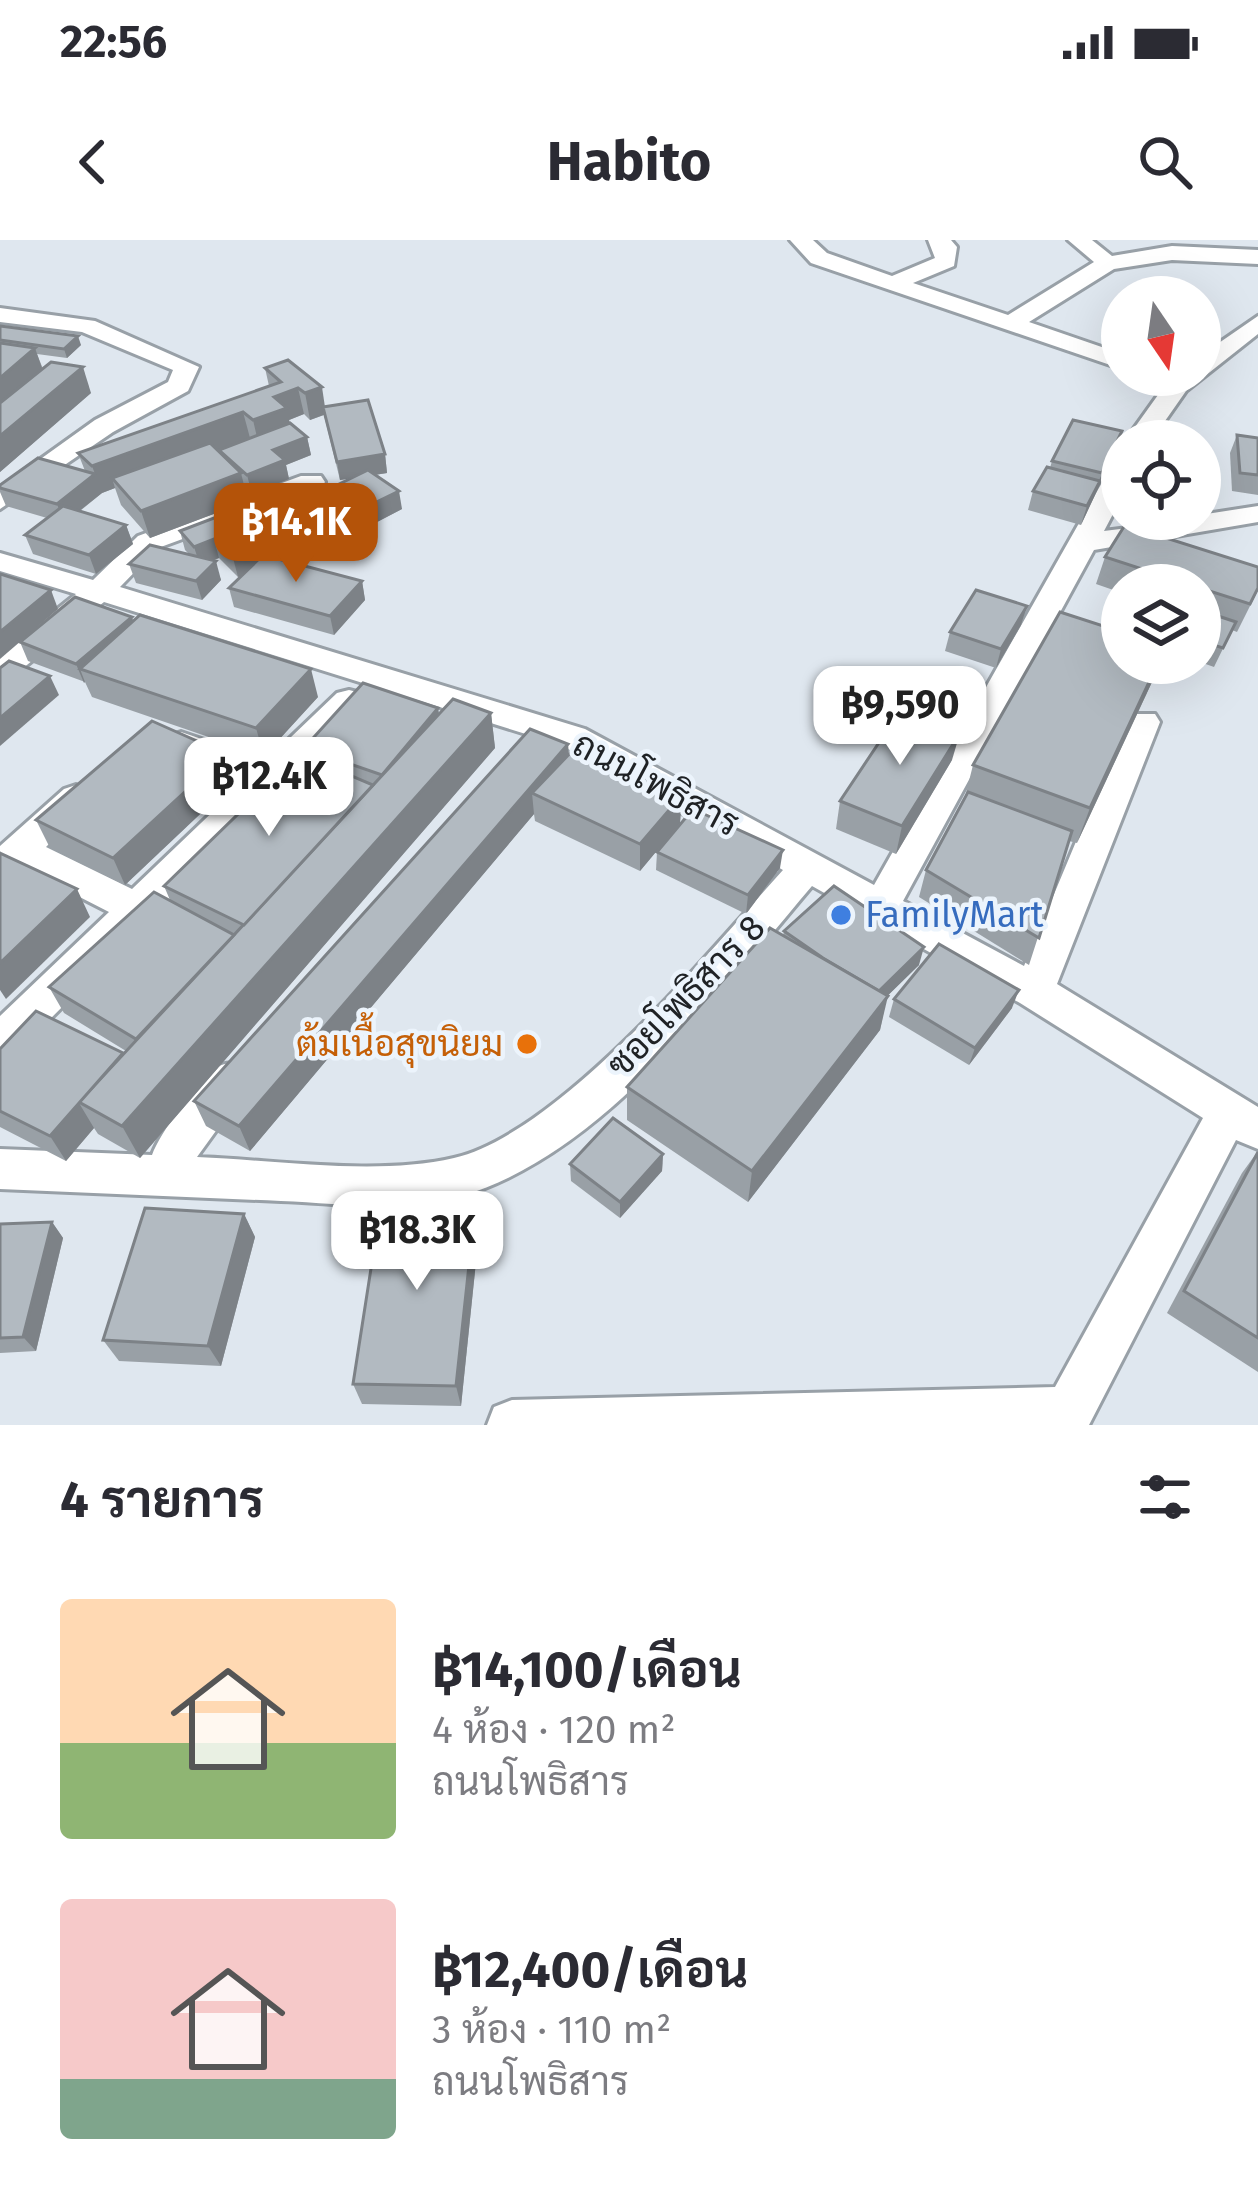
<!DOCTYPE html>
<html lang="th">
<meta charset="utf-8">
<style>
body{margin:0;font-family:"Fira Sans",Sarabun,sans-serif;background:#f7f7f7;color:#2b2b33;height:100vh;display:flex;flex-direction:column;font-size:45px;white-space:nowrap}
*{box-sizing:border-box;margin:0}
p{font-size:39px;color:#7c7c81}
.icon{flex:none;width:66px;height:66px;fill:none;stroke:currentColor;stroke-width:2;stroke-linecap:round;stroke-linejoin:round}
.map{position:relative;height:1185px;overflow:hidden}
.drawer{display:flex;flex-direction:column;background:#fff;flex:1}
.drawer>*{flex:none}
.needle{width:78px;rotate:167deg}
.tools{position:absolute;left:1101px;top:36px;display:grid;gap:24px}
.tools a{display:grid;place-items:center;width:120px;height:120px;border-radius:50%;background:#fff;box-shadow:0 12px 48px #0002;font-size:60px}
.price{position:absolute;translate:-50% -102px;padding:0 27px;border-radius:24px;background:#fff;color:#222;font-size:39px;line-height:78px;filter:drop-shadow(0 3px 6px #0008)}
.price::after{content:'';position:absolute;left:50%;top:72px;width:36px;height:27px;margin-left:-18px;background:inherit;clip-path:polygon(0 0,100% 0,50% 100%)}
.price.on{background:#b45309;color:#fff}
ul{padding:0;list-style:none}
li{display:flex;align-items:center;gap:36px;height:300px;padding:0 60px}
li span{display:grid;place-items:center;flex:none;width:336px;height:240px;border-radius:12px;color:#555}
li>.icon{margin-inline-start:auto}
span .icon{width:144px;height:144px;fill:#fffc;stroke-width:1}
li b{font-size:51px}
h2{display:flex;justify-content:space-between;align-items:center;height:144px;padding:0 60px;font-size:51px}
.status{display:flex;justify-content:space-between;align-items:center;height:84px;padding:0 60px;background:#fff;direction:ltr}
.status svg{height:33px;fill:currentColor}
header{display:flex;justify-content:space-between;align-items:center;height:156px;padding:0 60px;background:#fff;font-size:54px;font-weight:700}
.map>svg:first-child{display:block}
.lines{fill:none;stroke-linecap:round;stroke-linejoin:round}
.minor-casing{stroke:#98a0a7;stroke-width:6}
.minor{fill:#fff;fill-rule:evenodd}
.wall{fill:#99a0a6}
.shaded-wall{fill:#7d8287}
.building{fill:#b2bac1;stroke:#7d8287;stroke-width:3}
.shop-dot{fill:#3f7fe0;stroke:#ecf4fc;stroke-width:4.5}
.food-dot{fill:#e8710a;stroke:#ecf4fc;stroke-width:4.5}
.labels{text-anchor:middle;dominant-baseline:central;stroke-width:9;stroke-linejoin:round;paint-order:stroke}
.street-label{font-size:36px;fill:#1f2225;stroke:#ecf4fc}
.shop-label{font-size:36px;fill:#366cbe;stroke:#ecf4fc;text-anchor:start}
.food-label{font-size:36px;fill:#c56008;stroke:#ecf4fc;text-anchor:end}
</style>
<div class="status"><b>22:56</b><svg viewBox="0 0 49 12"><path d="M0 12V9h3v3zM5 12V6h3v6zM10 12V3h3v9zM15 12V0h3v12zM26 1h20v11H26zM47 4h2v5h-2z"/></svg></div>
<header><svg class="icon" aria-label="back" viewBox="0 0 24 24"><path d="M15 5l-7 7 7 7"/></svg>Habito<svg class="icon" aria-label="search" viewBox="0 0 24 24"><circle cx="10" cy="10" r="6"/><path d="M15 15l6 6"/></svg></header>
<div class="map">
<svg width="1258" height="1185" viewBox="0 0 1258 1185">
<rect width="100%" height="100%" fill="#dfe7ef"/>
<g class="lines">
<g class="minor-casing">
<g id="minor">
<polygon points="790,0 813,0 827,13 892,36 935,18 928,0 951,0 957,7 954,26 913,43 1008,75 1094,22 1068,0 1092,0 1112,16 1172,6 1258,10 1258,24 1172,20 1114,29 1029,82 1122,114 1122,129 811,23"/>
<polygon points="0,68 95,81 199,127 188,151 113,192 0,269 0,248 95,180 168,142 173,130 82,92 0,82"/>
<polygon points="1258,76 1258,94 1186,151 1151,201 1125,201 1168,141 1176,135 1200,135 1200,116"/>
<path d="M1122 224V257L1104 291 1200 279V275L1258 266V282L1094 310 903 661 1024 726 1126 482 1131 474H1155L1160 482 1057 744 1258 867V909L1236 900 1089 1185H487L494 1167 512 1160 1055 1147 1203 878 1020 763 812 646C719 755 605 913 462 956 405 974 340 963 281 961 187 957 95 953 0 949V909L152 915C160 893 198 840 218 827 228 821 236 824 246 828L252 841 197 917C277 920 377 936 454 918 560 893 710 711 783 630L561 505 104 362 11 438 0 442V415L76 354 0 331V313L93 340 138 296 301 236H321L325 242 321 248 158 308 120 347 585 489 874 645 1108 232Z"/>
<polygon points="349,450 361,453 365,461 361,469 15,814 0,820 0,776 109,672 23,628 0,641 0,606 64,549 76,545 88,549 94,558 46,607 132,649 246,540 169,512 164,504 169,496 181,492 266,521 337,453"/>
</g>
</g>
<use href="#minor" class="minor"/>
</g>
<g class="wall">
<polygon points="0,86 81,105 67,118 37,114 43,129 91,153 0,232"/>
<polygon points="288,120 325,167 385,214 387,233 375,235 402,269 356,293 325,272 321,253 352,238 340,240 324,175 310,180 304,174 289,180 290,183 307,197 311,215 286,225 289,239 252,254 245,247 248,261 150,298 121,265 115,248 102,253 80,271 126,285 133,304 96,334 33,314 25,295 47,278 6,266 0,252 0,245 85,231 78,213 269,146 265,128"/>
<polygon points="1122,191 1116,210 1081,285 1028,270 1033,251 1050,228 1052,221"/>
<polygon points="1237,195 1258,198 1258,255 1232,251 1230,213"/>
<polygon points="180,291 308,308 281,319 362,341 365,360 334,395 234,367 229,348 241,336 238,337 219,318 213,320 221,340 202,360 136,343 129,324 190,315 185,310"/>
<polygon points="1105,317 1258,350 1237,392 1232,390 1214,427 1200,422 1200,345 1122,345 1122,353 1096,344"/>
<polygon points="1027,366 1021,385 996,428 945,411 950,392"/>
<polygon points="133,382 318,457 264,516 92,457 85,442 28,421 20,402"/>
<polygon points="1152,442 1077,603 1069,601 1029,725 919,657 926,630 964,561 973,525"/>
<polygon points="438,468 439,474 491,473 495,508 140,918 98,894 94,888 66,921 0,887 0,809 124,814 126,811 64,773 49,747 170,660 164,646 306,517 304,508"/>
<polygon points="568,504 569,515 682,555 680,583 640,631 535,581 534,574 250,911 206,886 194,861"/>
<polygon points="226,514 235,541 125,645 50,608 36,580"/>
<polygon points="952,520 896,614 836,589 840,561"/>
<polygon points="657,612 780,628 746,674 656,630"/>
<polygon points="784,691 919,725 887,756 880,790 748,962 627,880 627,847 783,696"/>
<polygon points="894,759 1012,768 969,825 889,777"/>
<polygon points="1258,911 1258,1132 1167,1073 1242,933"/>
<polygon points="663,914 662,931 620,978 571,941 570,924"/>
<polygon points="476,960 480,983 461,1166 362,1164 353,1144"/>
<polygon points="244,974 255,997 221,1126 119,1121 103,1100"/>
<polygon points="52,982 63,998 36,1111 0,1113 0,984"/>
</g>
<g class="shaded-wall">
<polygon points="78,96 81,105 67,118 64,109"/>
<polygon points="35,108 44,134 0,173 0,138"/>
<polygon points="83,127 91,153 0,232 0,196"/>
<polygon points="322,147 326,174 310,180 305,153"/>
<polygon points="298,148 304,174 289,180 293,194 259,206 253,180 274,157"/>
<polygon points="243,172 250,198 119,246 112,238 115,248 102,253 64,283 57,264 95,234 92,226"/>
<polygon points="1122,191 1116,210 1081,285 1087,266"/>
<polygon points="307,197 311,215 286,225 289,239 252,254 247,235 273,210"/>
<polygon points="385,214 387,233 340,240 337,222"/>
<polygon points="241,233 248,261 150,298 141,271"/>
<polygon points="399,251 402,269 356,293 352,274"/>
<polygon points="126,285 133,304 96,334 89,315"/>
<polygon points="304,290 308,308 238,337 233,318"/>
<polygon points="214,299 219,318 200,325 194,307"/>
<polygon points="216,321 221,340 202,360 196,341"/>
<polygon points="362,341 365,360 334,395 330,376"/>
<polygon points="51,350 58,369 0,419 0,392"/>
<polygon points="1027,366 1021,385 996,428 1001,409"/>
<polygon points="132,377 138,396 80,429 85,442 84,443 76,424"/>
<polygon points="1158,423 1152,442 1077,603 1090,568"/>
<polygon points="311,429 318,457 264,516 256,488"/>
<polygon points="50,436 59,455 0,506 0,478"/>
<polygon points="438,468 442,496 382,535"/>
<polygon points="491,473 495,508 140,918 122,886"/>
<polygon points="960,493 952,520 896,614 902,586"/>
<polygon points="568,504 569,532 532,553 534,574 250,911 239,886"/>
<polygon points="226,514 235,541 125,645 113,618"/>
<polygon points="682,555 680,583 640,631 640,604"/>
<polygon points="783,610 780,628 746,674 748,655"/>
<polygon points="77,649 90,677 6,759 0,750 0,723"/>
<polygon points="924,707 919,725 870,773 874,755"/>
<polygon points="1019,750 1012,768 969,825 975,808"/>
<polygon points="888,756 880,790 748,962 752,931"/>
<polygon points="79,863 94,888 66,921 50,896"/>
<polygon points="663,914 662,931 620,978 620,962"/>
<polygon points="476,960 480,983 461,1166 456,1146"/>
<polygon points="244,974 255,997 221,1126 208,1106"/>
<polygon points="52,982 63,998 36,1111 23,1097"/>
</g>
<g class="building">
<polygon points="0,86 78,96 64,109 0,100"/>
<polygon points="0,103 35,108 0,138"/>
<polygon points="288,120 322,147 305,153 298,148 274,157 287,168 253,180 243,172 92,226 78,213 281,142 265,128"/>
<polygon points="51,122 83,127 0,196 0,163"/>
<polygon points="368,160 385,214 337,222 323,167"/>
<polygon points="1073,180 1122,191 1102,233 1052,221"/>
<polygon points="290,183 307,197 273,210 285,220 247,235 219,210"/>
<polygon points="1237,195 1258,198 1258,235 1240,233"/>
<polygon points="210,203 241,233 141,271 112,238"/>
<polygon points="38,218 95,234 57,264 0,248 0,245"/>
<polygon points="1047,227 1100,241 1087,266 1033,251"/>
<polygon points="368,230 399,251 352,274 321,253"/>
<polygon points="256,262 264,269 277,264 304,290 233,318 214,299 194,307 180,291"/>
<polygon points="63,266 126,285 89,315 25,295"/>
<polygon points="1125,285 1258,327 1258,348 1250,364 1200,348 1200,345 1191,345 1105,317"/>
<polygon points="150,305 216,321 196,341 129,324"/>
<polygon points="263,315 362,341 330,376 229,348"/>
<polygon points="0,334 51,350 0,392"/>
<polygon points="976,350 1027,366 1001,409 950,392"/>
<polygon points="75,357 132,377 76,424 20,402"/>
<polygon points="1200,370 1236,382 1223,408 1200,401"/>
<polygon points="1060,372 1122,392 1122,423 1158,423 1090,568 973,525"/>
<polygon points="140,375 311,429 256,488 80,429"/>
<polygon points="9,421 50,436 0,478 0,428"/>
<polygon points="363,443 438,468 382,535 304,508"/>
<polygon points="453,459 491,473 122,886 79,862"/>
<polygon points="900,471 960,493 902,586 840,561"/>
<polygon points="152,481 226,514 113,618 36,580"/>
<polygon points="530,489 568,504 239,886 194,861"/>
<polygon points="575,508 682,555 640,604 532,553"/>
<polygon points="300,514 373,545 244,685 164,646"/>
<polygon points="968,552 1072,591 1039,698 926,630"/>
<polygon points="693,569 783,610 748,655 657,612"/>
<polygon points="0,613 77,649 0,723"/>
<polygon points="834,646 924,707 879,751 823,718 784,691"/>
<polygon points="154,652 234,695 136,799 49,747"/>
<polygon points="770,688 888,756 752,931 627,847"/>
<polygon points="939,704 1019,750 975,808 894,759"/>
<polygon points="36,771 123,813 50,896 0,871 0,809"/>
<polygon points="613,878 663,914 620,962 570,924"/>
<polygon points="1258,912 1258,1098 1184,1051"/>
<polygon points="382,958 476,960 456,1146 353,1144"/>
<polygon points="145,968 244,974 208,1106 103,1100"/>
<polygon points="52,982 23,1097 0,1098 0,984"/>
</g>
<circle class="shop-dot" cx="841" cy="675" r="12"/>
<circle class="food-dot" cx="527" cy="804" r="12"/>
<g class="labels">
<g class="street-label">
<text transform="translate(656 544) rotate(28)">ถนนโพธิสาร</text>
<text transform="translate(686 756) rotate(-46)">ซอยโพธิสาร 8</text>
</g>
<g class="shop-label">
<text x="865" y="675">FamilyMart</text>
</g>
<g class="food-label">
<text x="503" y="804">ต้มเนื้อสุขนิยม</text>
</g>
</g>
</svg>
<div class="tools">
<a><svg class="needle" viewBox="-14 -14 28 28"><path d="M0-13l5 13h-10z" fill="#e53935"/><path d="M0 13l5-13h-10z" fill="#7c7c81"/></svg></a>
<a><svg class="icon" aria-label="locate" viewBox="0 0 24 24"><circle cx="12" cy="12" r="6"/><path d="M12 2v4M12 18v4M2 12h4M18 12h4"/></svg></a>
<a><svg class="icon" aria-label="layers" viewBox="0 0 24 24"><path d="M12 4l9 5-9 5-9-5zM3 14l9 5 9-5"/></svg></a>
</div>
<b class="price on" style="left:296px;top:345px">฿14.1K</b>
<b class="price" style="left:900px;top:528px">฿9,590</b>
<b class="price" style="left:269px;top:599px">฿12.4K</b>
<b class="price" style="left:417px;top:1053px">฿18.3K</b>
</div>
<section class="drawer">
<h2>4 รายการ<svg class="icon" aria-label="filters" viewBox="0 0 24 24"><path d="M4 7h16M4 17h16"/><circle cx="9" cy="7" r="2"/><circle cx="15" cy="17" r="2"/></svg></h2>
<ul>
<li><span style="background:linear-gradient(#ffd9b3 60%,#8fb573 0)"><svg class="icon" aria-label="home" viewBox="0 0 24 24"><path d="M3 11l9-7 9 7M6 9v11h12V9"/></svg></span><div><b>฿14,100/เดือน</b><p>4 ห้อง · 120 m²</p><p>ถนนโพธิสาร</p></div></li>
<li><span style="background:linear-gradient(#f6c9c9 75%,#7fa58c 0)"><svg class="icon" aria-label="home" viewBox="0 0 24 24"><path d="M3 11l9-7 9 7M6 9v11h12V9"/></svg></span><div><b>฿12,400/เดือน</b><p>3 ห้อง · 110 m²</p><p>ถนนโพธิสาร</p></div></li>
</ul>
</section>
